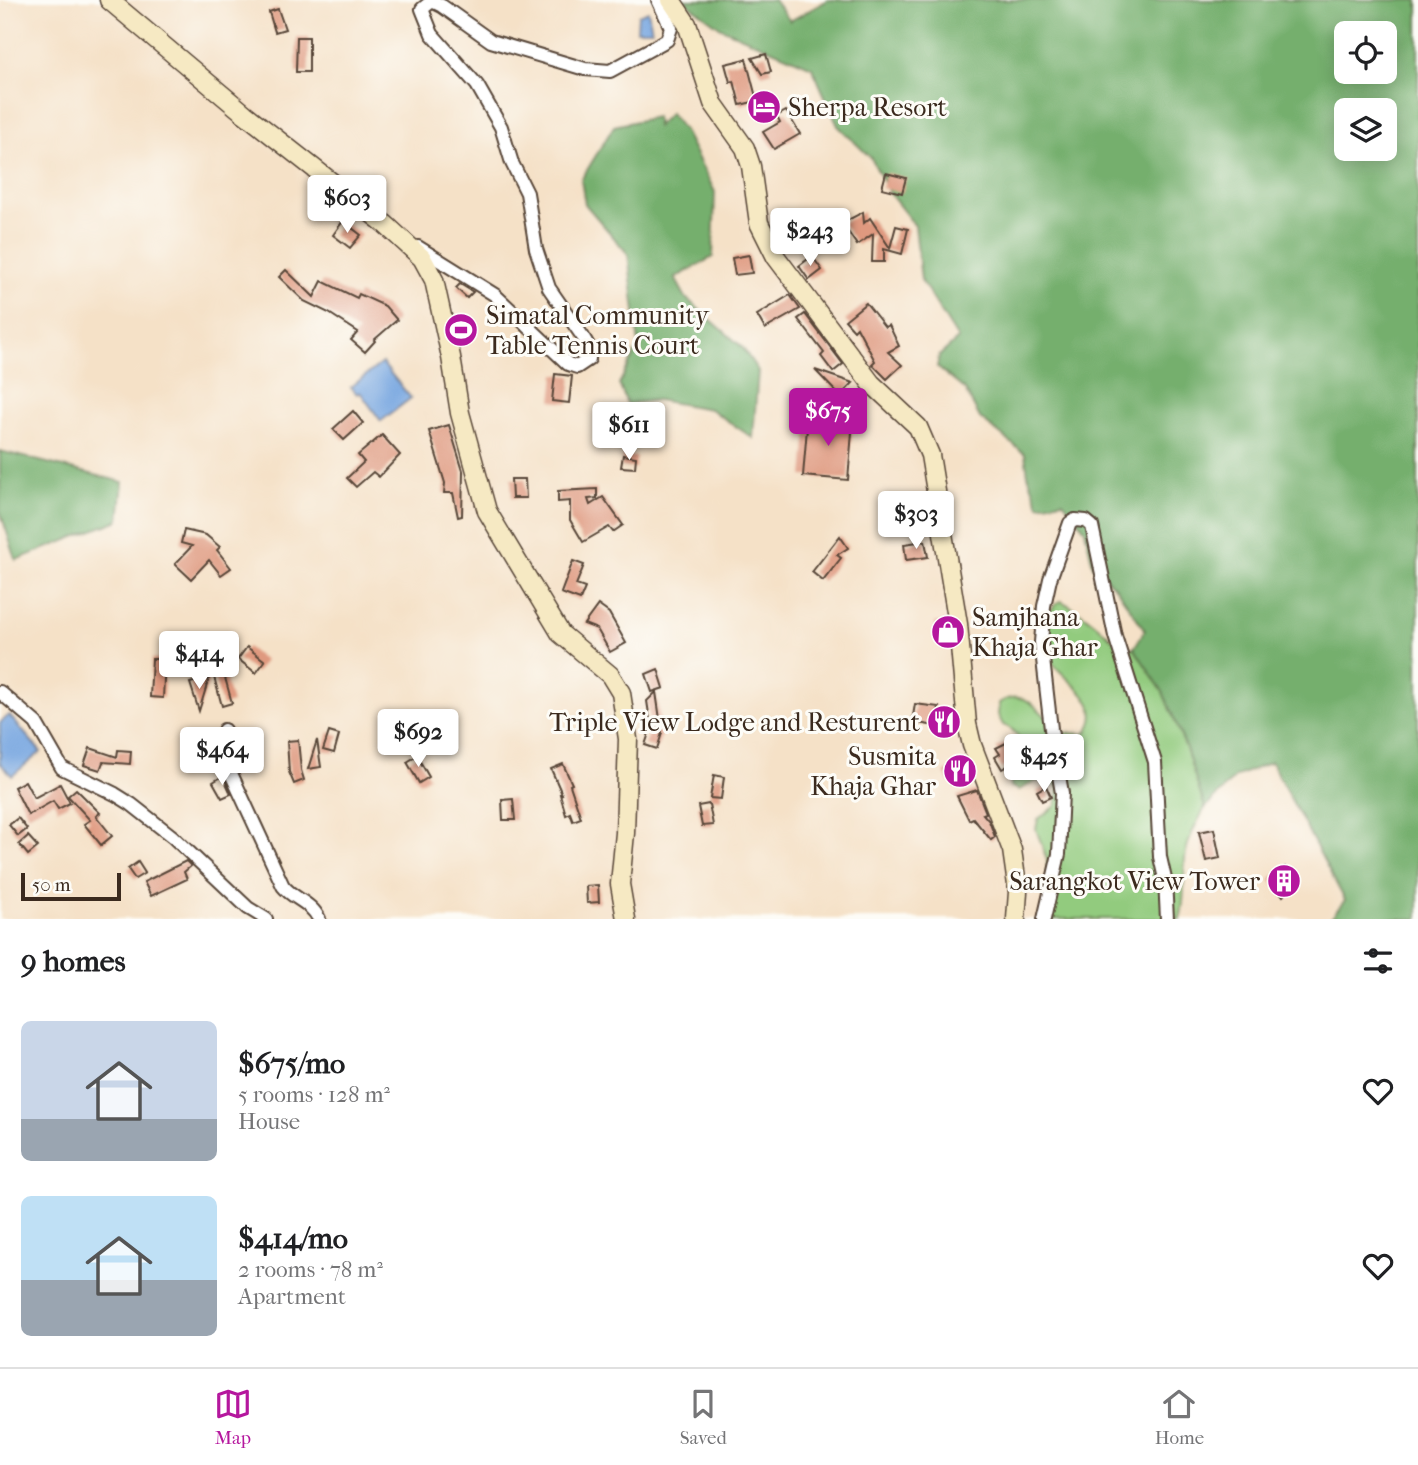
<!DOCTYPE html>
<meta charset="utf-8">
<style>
body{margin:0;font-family:"IM FELL French Canon",serif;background:#f2f2f2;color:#202124;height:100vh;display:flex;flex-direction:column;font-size:26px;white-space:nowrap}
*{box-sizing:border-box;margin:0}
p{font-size:23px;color:#757577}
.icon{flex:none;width:38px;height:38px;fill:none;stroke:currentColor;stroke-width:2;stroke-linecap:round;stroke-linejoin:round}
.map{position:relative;height:919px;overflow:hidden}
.side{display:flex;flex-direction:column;background:#fff;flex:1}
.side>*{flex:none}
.tools{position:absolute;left:1334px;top:21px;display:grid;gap:14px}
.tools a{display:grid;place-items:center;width:63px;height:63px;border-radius:10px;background:#fff;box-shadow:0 4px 18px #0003;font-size:35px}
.scale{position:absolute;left:21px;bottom:18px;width:100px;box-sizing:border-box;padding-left:7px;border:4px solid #3b2a1e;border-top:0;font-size:19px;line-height:24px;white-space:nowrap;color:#3b2a1e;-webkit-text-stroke:5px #fdfcf7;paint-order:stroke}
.price{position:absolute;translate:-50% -60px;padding:0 16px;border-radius:7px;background:#fff;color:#222;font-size:23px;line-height:46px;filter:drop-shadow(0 2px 4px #0008)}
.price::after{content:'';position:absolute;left:50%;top:42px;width:21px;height:16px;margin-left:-10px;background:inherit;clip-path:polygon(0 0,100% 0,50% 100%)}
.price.selected{background:#b5179e;color:#fff}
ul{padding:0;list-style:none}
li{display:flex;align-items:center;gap:21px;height:175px;padding:0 21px}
li span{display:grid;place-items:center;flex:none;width:196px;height:140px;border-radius:10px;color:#555}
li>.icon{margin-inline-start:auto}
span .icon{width:84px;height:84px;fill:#fffc;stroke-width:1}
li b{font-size:30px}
h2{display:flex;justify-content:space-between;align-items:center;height:84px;padding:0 21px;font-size:30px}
.menu{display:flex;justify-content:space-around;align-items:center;height:98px;border-top:2px solid #e0e0e0;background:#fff;font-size:19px;color:#757577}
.menu a{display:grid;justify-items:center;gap:4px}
.menu .selected{color:#b5179e}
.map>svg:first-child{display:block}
.green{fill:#92cb7e;stroke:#667a4e;stroke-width:2}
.forest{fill:#75af6d;stroke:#586c46;stroke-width:2;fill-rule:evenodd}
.water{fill:#77a6e0;stroke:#59687f;stroke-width:2}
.building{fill:#df997f}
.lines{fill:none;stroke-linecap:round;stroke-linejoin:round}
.street-casing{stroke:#574537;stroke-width:16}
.secondary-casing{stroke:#574537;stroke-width:21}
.street{stroke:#fff;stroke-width:12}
.secondary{stroke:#f6e9c3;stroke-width:18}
.labels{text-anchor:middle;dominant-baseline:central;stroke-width:6;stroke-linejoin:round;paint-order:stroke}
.poi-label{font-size:26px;fill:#3b2a1e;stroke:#fdfcf7;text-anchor:start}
</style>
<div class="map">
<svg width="1418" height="919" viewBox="0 0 1418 919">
<rect width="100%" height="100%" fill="#fdfcf7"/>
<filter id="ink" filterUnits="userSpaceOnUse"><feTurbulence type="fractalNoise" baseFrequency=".0143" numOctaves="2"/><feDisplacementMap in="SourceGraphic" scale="14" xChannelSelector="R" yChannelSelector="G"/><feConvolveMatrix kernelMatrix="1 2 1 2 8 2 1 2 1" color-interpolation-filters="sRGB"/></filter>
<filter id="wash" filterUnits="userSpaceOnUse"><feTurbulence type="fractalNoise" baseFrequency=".00686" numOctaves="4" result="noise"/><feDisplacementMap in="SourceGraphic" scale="28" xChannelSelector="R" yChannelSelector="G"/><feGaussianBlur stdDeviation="1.57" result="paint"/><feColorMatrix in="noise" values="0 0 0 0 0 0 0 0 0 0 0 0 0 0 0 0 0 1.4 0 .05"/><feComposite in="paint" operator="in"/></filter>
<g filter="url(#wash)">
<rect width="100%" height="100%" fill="#f5e1c7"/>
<path class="green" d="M1061 601C1085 613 1102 629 1122 648H1134L1163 692 1186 748 1205 808C1196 824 1187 840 1185 859 1183 879 1186 899 1180 919H1046L1047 860 1036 829 1038 819 1056 806 1059 787C1044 776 1034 780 1019 790L1010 786 1014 776 1027 759C1022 744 1019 730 1003 725L998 715 999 703C1027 684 1043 718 1062 733L1085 734C1114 699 1054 679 1045 650 1043 643 1045 635 1046 628 1047 615 1050 608 1061 601Z"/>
<g class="forest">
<path d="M683 0H774L790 21 828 0H1418V919H1330L1345 900 1271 762 1235 777 1205 808 1186 748 1163 692 1134 648 1145 630 1116 588 1093 566 1085 530 1063 501 1039 505 1028 475 1025 454 980 418 965 390 937 367 939 356 958 339 921 280 915 226 890 194 871 158 838 126 812 67 721 28ZM1346 33H1384V72H1346ZM1346 110H1384V149H1346Z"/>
<polygon points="670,113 684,131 715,192 713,257 675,278 686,298 742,347 758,371 753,438 710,409 657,400 627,404 619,384 639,345 628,254 585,204 581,180 614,126 656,117 657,126"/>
<polygon points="0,451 123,482 119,520 16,560 0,511"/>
</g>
<g class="water">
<polygon points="648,11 652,30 637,30 638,15"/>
<polygon points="382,363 411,398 381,421 360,392 357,394 351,387"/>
<polygon points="9,715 41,752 12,776 0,763 0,723"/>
</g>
<g id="blocks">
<g class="building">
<polygon points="278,9 285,29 275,32 269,12"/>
<polygon points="297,37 309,37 309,72 296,72"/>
<polygon points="766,54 771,72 762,74 752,58"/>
<polygon points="746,59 757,101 740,105 734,81 730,82 725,64"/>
<polygon points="786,111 800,134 774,149 763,132 780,122 777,116"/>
<polygon points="886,173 906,178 902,193 882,188"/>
<polygon points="793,212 799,220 786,230 779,222"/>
<polygon points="863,212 864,223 870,218 890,248 896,226 908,229 902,254 884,249 884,262 872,262 873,234 857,245 842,223"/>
<polygon points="343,221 361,235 350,248 333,235"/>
<polygon points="749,255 752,273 735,275 732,258"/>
<polygon points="812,256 822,270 809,280 799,266"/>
<polygon points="286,270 314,297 322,281 357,298 359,294 385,306 397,320 374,340 375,341 365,352 351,340 358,332 329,313 304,301 279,277"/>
<polygon points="460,284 473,292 467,298 456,288"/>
<polygon points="790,295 800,309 765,329 757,315"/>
<polygon points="866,303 885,327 889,325 899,346 888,352 902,365 887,379 872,364 875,361 857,327 854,330 845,320"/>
<polygon points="805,314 843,364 833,372 821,356 824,353 798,319"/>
<polygon points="815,370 853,383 840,396"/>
<polygon points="555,374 572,376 569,403 552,401"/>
<polygon points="353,411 363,423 344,440 333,429"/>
<polygon points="808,416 853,420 848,480 803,476"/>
<polygon points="449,425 463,471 462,516 458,517 453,493 444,493 445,483 429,431"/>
<polygon points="382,435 400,455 379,477 373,472 356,487 347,478 364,462 358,455"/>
<polygon points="623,455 636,457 635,468 621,467"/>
<polygon points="511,479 525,479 526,498 512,498"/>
<polygon points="597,489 597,498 588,499 590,505 603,497 623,525 613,532 609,527 583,542 570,520 570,501 558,502 558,491"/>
<polygon points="184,530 206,535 220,547 217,550 231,568 221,575 209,560 191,579 175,564 192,546 181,543"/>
<polygon points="840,536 848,548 837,555 841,558 823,581 812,572"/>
<polygon points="925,541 928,557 906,560 904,544"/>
<polygon points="573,561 584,565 576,585 585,588 580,600 561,593"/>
<polygon points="598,605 609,613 626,643 610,652 597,629 584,624"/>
<polygon points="946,621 948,639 937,641 935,623"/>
<polygon points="247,647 265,661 256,673 238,659"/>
<polygon points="152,659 165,659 163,698 150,697"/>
<polygon points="658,669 664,688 652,692 646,674"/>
<polygon points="224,674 232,703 222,706 214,677"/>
<polygon points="209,678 199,711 190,683"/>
<polygon points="656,692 662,733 657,749 645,745 651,727 647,701"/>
<polygon points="915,704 939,707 936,726 912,722"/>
<polygon points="329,732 339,735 334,753 323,750"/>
<polygon points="298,740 301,770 304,780 294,784 289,772 287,741"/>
<polygon points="317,740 321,767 308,769"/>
<polygon points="1012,740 1020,756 1009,762 1011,764 1002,769 995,757 1000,754 996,748"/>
<polygon points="90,748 117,757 118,750 131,751 130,764 103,762 100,770 84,765"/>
<polygon points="417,756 429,777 419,783 407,762"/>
<polygon points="965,760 970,772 951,784 944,773"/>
<polygon points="563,764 572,784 570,785 581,818 573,821 570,813 566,815 560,794 562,794 551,769"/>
<polygon points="714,775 724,777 721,799 710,798"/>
<polygon points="223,776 231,794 222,798 213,782"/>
<polygon points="25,781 34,798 60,784 70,803 58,809 53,801 28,815 14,787"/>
<polygon points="1046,786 1051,797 1042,801 1037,791"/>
<polygon points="76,789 100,813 96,816 112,836 101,845 84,824 90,820 68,796"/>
<polygon points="977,790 986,813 983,814 989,821 995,837 991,840 973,818 969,820 957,796"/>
<polygon points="513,799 515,820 503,820 502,800"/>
<polygon points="709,804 713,825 702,826 698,806"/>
<polygon points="18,818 27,829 18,836 9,825"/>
<polygon points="1214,829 1220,858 1206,861 1199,832"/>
<polygon points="28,836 38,847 28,855 19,844"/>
<polygon points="186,861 191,866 184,872 187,879 151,896 144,882"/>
<polygon points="138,862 145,873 135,879 128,869"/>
<polygon points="1285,867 1297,883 1283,896 1270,879"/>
<polygon points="598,885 599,902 587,903 586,886"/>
</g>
</g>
</g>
<g filter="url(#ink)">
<use href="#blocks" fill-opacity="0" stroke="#574537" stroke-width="2"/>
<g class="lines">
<g class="street-casing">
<g id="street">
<polyline points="418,247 495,295 568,364 577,367 589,359 589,347 583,337 549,288 536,249 527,193 512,163 501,127 477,85 432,34 422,9 432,1 442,6 491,41 585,69 610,71 667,40 671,28 658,0"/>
<polyline points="0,692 36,723 62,768 115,794 131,804 173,837 248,908 266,919"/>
<path d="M224 730 220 747 222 754 283 886C293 899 311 902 319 919"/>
<polyline points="1044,919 1059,854 1062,793 1051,729 1041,642 1044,606 1050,579 1070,523 1075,520 1086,521 1092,526 1115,636 1155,762 1160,857 1165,879 1167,919"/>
</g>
</g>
<g class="secondary-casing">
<g id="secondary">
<polyline points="109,0 245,114 385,224 422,258 434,280 451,357 460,413 487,511 561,634 610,675 621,693 628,739 625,833 620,884 626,919"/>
<polyline points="671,0 687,24 713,103 745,148 751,166 759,223 776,257 871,383 918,427 930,455 958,624 967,724 972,745 1012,850 1018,892 1016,919"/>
</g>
</g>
<use href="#street" class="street"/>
<use href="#secondary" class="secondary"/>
</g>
</g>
<defs>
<g id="hotel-disc" transform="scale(1.75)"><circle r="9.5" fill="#b5179e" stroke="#fdfcf7"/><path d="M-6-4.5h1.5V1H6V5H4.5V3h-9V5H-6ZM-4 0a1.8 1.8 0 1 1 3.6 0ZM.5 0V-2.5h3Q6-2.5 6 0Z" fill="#fff"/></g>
<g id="stadium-disc" transform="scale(1.75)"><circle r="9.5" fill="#b5179e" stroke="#fdfcf7"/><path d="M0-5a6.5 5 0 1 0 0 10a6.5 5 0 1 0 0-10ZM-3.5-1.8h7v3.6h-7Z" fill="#fff"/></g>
<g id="shop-disc" transform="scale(1.75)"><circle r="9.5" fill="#b5179e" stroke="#fdfcf7"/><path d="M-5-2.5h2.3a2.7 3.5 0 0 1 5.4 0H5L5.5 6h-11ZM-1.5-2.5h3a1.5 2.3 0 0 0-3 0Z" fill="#fff"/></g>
<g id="restaurant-disc" transform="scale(1.75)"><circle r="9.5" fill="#b5179e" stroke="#fdfcf7"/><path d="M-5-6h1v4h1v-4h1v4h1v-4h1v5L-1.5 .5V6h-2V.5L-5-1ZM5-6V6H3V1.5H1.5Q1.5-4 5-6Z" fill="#fff"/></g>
<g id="building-disc" transform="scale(1.75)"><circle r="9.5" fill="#b5179e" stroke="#fdfcf7"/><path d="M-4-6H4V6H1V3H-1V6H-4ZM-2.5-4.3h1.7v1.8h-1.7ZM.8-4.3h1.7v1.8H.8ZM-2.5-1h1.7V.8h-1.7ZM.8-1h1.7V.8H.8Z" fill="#fff"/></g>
</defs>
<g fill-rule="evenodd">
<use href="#hotel-disc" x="764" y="107"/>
<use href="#stadium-disc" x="461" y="330"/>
<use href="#shop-disc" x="948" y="632"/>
<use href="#restaurant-disc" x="944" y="722"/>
<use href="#restaurant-disc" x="960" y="771"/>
<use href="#building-disc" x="1284" y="881"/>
</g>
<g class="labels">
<g class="poi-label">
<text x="788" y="107">Sherpa Resort</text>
<text x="486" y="315">Simatal Community<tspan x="486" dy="30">Table Tennis Court</tspan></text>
<text x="972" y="617">Samjhana<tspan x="972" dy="30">Khaja Ghar</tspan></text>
<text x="920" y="722" text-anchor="end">Triple View Lodge and Resturent</text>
<text x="936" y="756" text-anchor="end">Susmita<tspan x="936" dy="30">Khaja Ghar</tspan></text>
<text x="1260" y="881" text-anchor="end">Sarangkot View Tower</text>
</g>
</g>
</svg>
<div class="tools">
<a><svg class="icon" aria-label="locate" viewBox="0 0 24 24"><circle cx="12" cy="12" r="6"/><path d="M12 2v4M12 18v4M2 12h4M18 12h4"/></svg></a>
<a><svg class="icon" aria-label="layers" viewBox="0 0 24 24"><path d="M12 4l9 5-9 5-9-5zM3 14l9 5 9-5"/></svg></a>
</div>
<div class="scale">50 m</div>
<b class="price" style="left:347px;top:235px">$603</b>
<b class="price" style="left:810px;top:268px">$243</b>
<b class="price selected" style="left:828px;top:448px">$675</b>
<b class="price" style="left:629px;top:462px">$611</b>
<b class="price" style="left:916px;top:551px">$303</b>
<b class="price" style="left:199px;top:691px">$414</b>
<b class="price" style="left:418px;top:769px">$692</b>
<b class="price" style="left:222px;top:787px">$464</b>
<b class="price" style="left:1044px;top:794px">$425</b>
</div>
<section class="side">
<h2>9 homes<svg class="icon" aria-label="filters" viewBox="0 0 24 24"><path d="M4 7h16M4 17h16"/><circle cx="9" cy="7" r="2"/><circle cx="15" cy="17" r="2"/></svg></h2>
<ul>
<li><span style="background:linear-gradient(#c9d6e8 70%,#9aa5b1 0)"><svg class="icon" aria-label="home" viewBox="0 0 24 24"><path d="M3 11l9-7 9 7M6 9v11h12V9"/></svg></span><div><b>$675/mo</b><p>5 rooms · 128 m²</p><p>House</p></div><svg class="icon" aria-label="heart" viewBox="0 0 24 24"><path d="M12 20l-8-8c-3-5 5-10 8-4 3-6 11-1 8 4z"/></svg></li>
<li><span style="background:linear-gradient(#bfe0f5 60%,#9aa5b1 0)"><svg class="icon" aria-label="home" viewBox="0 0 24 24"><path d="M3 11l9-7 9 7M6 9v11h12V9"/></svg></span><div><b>$414/mo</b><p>2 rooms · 78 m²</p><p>Apartment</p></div><svg class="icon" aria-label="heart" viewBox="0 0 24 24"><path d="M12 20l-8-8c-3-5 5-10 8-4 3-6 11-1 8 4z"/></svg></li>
</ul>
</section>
<nav class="menu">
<a class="selected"><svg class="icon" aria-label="map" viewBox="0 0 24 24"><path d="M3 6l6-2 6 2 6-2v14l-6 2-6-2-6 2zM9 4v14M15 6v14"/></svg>Map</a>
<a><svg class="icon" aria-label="saved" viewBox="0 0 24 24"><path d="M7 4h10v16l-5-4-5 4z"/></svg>Saved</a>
<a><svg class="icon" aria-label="home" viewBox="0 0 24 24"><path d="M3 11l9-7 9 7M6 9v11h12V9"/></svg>Home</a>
</nav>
